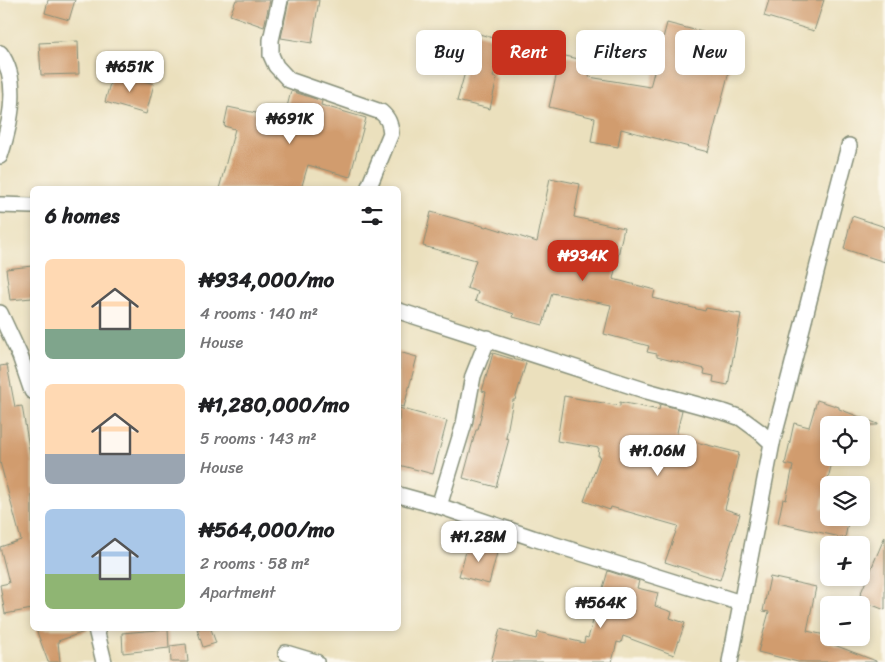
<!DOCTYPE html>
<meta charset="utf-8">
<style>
body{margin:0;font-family:Sriracha,sans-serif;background:#f6f6f6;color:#202124;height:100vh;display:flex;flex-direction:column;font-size:19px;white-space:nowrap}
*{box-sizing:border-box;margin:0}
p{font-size:16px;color:#757577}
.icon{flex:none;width:28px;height:28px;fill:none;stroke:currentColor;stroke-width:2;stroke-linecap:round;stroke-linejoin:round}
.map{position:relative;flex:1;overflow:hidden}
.details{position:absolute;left:30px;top:186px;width:371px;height:445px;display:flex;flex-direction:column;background:#fff;border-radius:8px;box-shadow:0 2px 8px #0003}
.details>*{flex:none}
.guide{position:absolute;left:416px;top:30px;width:394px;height:45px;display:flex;gap:10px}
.controls{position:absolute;left:820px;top:416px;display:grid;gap:10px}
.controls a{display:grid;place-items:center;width:50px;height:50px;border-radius:8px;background:#fff;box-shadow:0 2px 8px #0003;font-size:25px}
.price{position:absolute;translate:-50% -42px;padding:0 11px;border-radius:10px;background:#fff;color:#222;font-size:16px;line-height:32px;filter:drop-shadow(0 1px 2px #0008)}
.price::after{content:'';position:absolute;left:50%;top:30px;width:15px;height:11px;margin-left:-8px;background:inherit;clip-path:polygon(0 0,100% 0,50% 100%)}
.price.on{background:#c8321e;color:#fff}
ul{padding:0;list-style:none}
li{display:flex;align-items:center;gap:15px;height:125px;padding:0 15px}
li span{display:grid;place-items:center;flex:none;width:140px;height:100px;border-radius:8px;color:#555}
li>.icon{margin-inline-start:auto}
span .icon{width:60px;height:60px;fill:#fffc;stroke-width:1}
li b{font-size:21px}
h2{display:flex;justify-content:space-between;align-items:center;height:60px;padding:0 15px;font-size:21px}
.pill{padding:0 18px;border-radius:8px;background:#fff;box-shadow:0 2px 8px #0003;font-size:18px;line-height:45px}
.pill.on{background:#c8321e;color:#fff}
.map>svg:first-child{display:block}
.building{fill:#d19c6e}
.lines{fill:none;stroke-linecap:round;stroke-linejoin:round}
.street-casing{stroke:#858e78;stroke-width:18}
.street{stroke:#fff;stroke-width:15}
</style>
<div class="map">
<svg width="885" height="662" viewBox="0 0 885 662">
<rect width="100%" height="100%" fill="#fbf7ec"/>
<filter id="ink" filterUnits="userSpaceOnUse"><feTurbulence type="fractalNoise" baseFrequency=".02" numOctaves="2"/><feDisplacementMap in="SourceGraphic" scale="10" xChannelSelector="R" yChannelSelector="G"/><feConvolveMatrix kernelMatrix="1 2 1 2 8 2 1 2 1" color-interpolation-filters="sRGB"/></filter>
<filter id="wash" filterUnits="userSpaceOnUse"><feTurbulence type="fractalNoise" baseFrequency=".0096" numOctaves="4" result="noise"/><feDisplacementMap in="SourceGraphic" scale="20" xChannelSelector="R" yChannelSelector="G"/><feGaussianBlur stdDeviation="1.12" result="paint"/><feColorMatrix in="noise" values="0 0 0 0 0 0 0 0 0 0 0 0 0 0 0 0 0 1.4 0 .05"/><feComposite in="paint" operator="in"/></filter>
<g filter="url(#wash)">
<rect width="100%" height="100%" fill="#ebe0bd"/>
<g id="blocks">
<g class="building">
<polygon points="48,0 75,0 69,20 45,13"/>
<polygon points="236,0 270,0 264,27 230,15"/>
<polygon points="289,0 319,0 312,43 281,38"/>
<polygon points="769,0 824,0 814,31 764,16"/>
<polygon points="667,23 737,41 708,152 621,129 618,147 591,142 595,118 549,107 561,55 592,62 589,77 650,87"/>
<polygon points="476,33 503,41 493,77 497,78 490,109 457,101"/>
<polygon points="78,41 79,74 41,75 39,43"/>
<polygon points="113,72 154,84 146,114 105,102"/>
<polygon points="291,91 322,101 321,105 366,118 350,177 308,165 301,189 219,189 235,129 224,126 228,107 284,119"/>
<polygon points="550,178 580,184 574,217 624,228 613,279 655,290 653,298 705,311 706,308 741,314 728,385 713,382 714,376 704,374 705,369 657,357 657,354 647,352 649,346 604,334 611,305 552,293 543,325 513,317 514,314 475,301 478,292 467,288 476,260 423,246 431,212 486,227 487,226 537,242"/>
<polygon points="852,216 885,227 885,262 844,249"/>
<polygon points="32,266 32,298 10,300 6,269"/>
<polygon points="399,352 417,357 404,407 399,406"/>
<polygon points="493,353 526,363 515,400 513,400 506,438 509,439 496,487 463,478 476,430 478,430 486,392 482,391"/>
<polygon points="7,365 15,407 22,406 32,465 32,609 5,614 0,585 9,583 0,547 21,540 0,462 0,366"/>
<polygon points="564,396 620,406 620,402 659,410 660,404 682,410 676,437 739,453 725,509 740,514 720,580 665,562 678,526 611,507 610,510 584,501 600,456 598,456 599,448 557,441"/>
<polygon points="817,400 839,407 839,409 878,424 878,425 829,425 829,458 833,458 821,508 829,509 829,518 849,518 845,538 778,523 783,499 786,500 793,466 785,464 794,423 809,427"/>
<polygon points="399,408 447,421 433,474 399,465"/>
<polygon points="885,536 885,610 862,601 864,597 860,595"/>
<polygon points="469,541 498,549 489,584 459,576"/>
<polygon points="608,571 639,581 637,588 658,593 655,606 672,612 670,618 685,623 674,655 623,636 621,643 617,642 612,662 491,662 500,629 536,639 538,632 584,643 585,637 588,638"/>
<polygon points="770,577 816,587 807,631 825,635 824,641 876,661 876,662 798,662 758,652 769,612 763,611"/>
<polygon points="36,629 87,629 87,631 58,641 60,662 48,662"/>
<polygon points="168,629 169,648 123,653 122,633"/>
<polygon points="197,629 211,629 216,643 203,647"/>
<polygon points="186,644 188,662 171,662 170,646"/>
</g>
</g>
</g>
<g filter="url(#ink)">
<use href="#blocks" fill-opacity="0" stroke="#858e78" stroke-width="1"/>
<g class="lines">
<g class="street-casing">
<g id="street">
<path d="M280 0 271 40V55L276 66 289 80 381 112C388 118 390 123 391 133L368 189"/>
<path d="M0 53C21 81 10 126 0 156"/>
<polyline points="0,205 32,206"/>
<polyline points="399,311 647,391 727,413 741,418 760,432 772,443 730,662"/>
<polyline points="0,313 20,356 32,391"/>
<path d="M772 443C799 344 822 245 849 146"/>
<polyline points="399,495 439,506 464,424 473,376 488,338"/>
<polyline points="439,506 533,538 741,603"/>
<polyline points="96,629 104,662"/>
<polyline points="286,653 316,662"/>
</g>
</g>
<use href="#street" class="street"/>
</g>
</g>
</svg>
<div class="controls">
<a><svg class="icon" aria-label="locate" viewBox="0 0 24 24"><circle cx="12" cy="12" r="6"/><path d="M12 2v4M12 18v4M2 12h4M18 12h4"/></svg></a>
<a><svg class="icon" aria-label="layers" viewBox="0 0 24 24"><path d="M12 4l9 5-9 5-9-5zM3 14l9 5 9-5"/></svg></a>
<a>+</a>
<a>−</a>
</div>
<b class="price" style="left:130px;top:93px">₦651K</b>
<b class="price" style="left:290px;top:145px">₦691K</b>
<b class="price on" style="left:583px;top:282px">₦934K</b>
<b class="price" style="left:658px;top:477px">₦1.06M</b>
<b class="price" style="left:479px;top:563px">₦1.28M</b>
<b class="price" style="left:601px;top:629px">₦564K</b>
<div class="guide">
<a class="pill">Buy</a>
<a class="pill on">Rent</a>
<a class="pill">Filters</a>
<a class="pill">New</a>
</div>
<section class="details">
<h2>6 homes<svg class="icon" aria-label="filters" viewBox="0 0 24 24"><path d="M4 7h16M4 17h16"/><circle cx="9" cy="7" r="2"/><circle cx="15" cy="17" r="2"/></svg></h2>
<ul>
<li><span style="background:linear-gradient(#ffd9b3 70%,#7fa58c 0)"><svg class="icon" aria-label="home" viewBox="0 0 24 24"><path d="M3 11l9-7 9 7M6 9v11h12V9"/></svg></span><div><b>₦934,000/mo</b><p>4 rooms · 140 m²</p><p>House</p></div></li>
<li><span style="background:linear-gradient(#ffd9b3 70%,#9aa5b1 0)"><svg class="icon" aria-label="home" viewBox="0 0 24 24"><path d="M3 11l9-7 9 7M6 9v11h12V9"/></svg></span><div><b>₦1,280,000/mo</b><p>5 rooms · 143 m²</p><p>House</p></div></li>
<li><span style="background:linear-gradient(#a9c7e8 65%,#8fb573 0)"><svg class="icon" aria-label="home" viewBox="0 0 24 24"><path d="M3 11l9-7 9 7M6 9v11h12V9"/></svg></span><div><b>₦564,000/mo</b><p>2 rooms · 58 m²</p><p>Apartment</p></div></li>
</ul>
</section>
</div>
